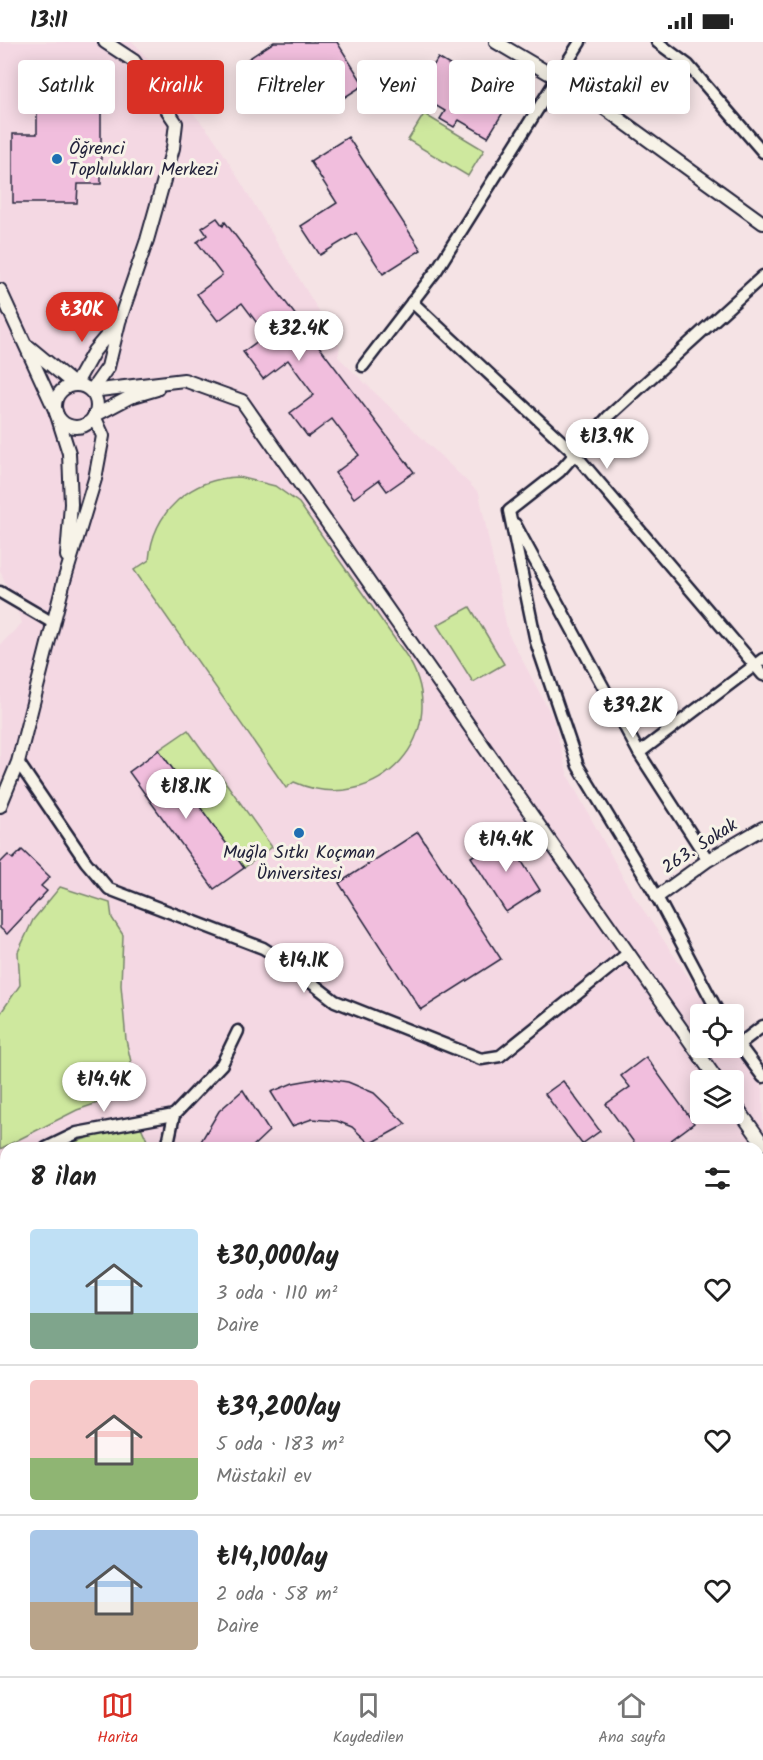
<!DOCTYPE html>
<html lang="tr">
<meta charset="utf-8">
<style>
body{margin:0;font-family:Kalam,sans-serif;background:#f2f2f2;color:#222;height:100vh;display:flex;flex-direction:column;font-size:22px;white-space:nowrap}
*{box-sizing:border-box;margin:0}
p{font-size:20px;color:#767676}
.icon{flex:none;width:33px;height:33px;fill:none;stroke:currentColor;stroke-width:2;stroke-linecap:round;stroke-linejoin:round}
.map{position:relative;flex:1;overflow:hidden}
.details{position:absolute;left:0px;top:1100px;width:764px;height:536px;display:flex;flex-direction:column;background:#fff;border-radius:18px 18px 0 0;box-shadow:0 3px 15px #0003}
.details>*{flex:none}
.hud{position:absolute;left:18px;top:18px;width:728px;height:54px;display:flex;gap:12px}
.fabs{position:absolute;left:690px;top:962px;display:grid;gap:12px}
.fabs a{display:grid;place-items:center;width:54px;height:54px;border-radius:6px;background:#fff;box-shadow:0 3px 15px #0003;font-size:30px}
.price{position:absolute;translate:-50% -51px;padding:0 14px;border-radius:21px;background:#fff;color:#222;font-size:20px;line-height:39px;filter:drop-shadow(0 2px 3px #0008)}
.price::after{content:'';position:absolute;left:50%;top:36px;width:18px;height:14px;margin-left:-9px;background:inherit;clip-path:polygon(0 0,100% 0,50% 100%)}
.price.current{background:#d93025;color:#fff}
ul{padding:0;list-style:none}
li{display:flex;align-items:center;gap:18px;height:150px;padding:0 30px}
li+li{border-top:2px solid #e0e0e0}
li span{display:grid;place-items:center;flex:none;width:168px;height:120px;border-radius:6px;color:#555}
li>.icon{margin-inline-start:auto}
span .icon{width:72px;height:72px;fill:#fffc;stroke-width:1}
li b{font-size:26px}
h2{display:flex;justify-content:space-between;align-items:center;height:72px;padding:0 30px;font-size:26px}
.tag{padding:0 21px;border-radius:6px;background:#fff;box-shadow:0 3px 15px #0003;font-size:21px;line-height:54px}
.tag.current{background:#d93025;color:#fff}
.status{display:flex;justify-content:space-between;align-items:center;height:42px;padding:0 30px;background:#fff;direction:ltr}
.status svg{height:16px;fill:currentColor}
.dock{display:flex;justify-content:space-around;align-items:center;height:84px;border-top:2px solid #e0e0e0;background:#fff;font-size:16px;color:#767676}
.dock a{display:grid;justify-items:center;gap:3px}
.dock .current{color:#d93025}
.map>svg:first-child{display:block}
.built{fill:#f4d8e3;fill-rule:evenodd}
.green{fill:#cee89e;stroke:#78856c;stroke-width:1.5}
.building{fill:#f1bedd;stroke:#22223b;stroke-width:1.5}
.lines{fill:none;stroke-linecap:round;stroke-linejoin:round}
.minor-casing{stroke:#22223b;stroke-width:15}
.tertiary-casing{stroke:#22223b;stroke-width:16}
.minor{stroke:#f7f3e8;stroke-width:10}
.tertiary{stroke:#f7f3e8;stroke-width:12}
.poi-dot{fill:#1f6fb2;stroke:#f7f3e8;stroke-width:2}
.labels{text-anchor:middle;dominant-baseline:central;stroke-width:6;stroke-linejoin:round;paint-order:stroke}
.poi-label{font-size:18px;fill:#22223b;stroke:#f7f3e8;text-anchor:start}
.street-label{font-size:18px;fill:#22223b;stroke:#f7f3e8}
</style>
<div class="status"><b>13:11</b><svg viewBox="0 0 49 12"><path d="M0 12V9h3v3zM5 12V6h3v6zM10 12V3h3v9zM15 12V0h3v12zM26 1h20v11H26zM47 4h2v5h-2z"/></svg></div>
<div class="map">
<svg width="763" height="1634" viewBox="0 0 763 1634">
<rect width="100%" height="100%" fill="#f5e3e5"/>
<filter id="ink" filterUnits="userSpaceOnUse"><feTurbulence type="fractalNoise" baseFrequency=".0167" numOctaves="2"/><feDisplacementMap in="SourceGraphic" scale="12" xChannelSelector="R" yChannelSelector="G"/><feConvolveMatrix kernelMatrix="1 2 1 2 8 2 1 2 1" color-interpolation-filters="sRGB"/></filter>
<g filter="url(#ink)">
<path class="built" d="M0 0H132L136 3 214 96 340 304 338 315 479 451 508 591 553 676 568 734 630 848 713 972H700V1005H734V1003L763 1047V1634H0V603L22 581 0 528ZM700 1038H734V1071H700ZM6 1106H758V1629H6Z"/>
<g class="green">
<polygon points="424,72 484,108 468,134 408,98"/>
<path d="M239 435 275 444 299 461 406 613C457 690 377 777 294 740L286 746 134 528 149 518C153 469 191 436 239 435Z"/>
<polygon points="470,565 504,622 473,640 437,583"/>
<polygon points="188,688 272,805 244,826 159,708"/>
<polygon points="60,845 110,861 112,876 123,893 121,943 126,998 134,1033 116,1040 121,1053 77,1068 0,1107 0,972 20,943 18,910 33,878"/>
<polygon points="122,1085 141,1085 150,1105 56,1106"/>
<polygon points="6,1127 6,1298 0,1300 0,1130"/>
<polygon points="196,1629 545,1629 535,1634 198,1634"/>
</g>
<g class="building">
<polygon points="274,0 337,0 364,43 326,67 300,25 264,48 245,19"/>
<polygon points="438,16 510,59 488,95 459,78 454,85 440,77 445,69 416,52"/>
<polygon points="37,69 101,69 101,142 78,142 77,161 13,161 13,92 37,92"/>
<polygon points="348,95 421,208 383,232 356,191 320,213 301,184 337,161 310,119"/>
<polygon points="217,176 223,184 225,180 414,430 387,449 379,438 354,456 335,431 359,413 332,377 308,395 290,371 314,353 288,318 263,337 243,310 266,293 242,261 218,279 197,252 222,233 197,200 207,193 202,186"/>
<polygon points="159,708 244,826 214,847 129,730"/>
<polygon points="418,790 501,917 421,968 339,841"/>
<polygon points="505,793 540,848 506,870 471,815"/>
<polygon points="22,808 50,835 41,844 47,849 7,892 0,886 0,821 8,813 13,817"/>
<polygon points="646,1015 694,1081 670,1099 675,1106 638,1106 606,1062 630,1045 621,1034"/>
<polygon points="321,1036 348,1040 374,1051 406,1082 370,1102 352,1085 337,1079 312,1077 292,1084 271,1050 293,1041"/>
<polygon points="563,1039 600,1089 582,1102 545,1052"/>
<polygon points="243,1048 269,1089 251,1106 197,1106 219,1069"/>
</g>
<g class="lines">
<g class="minor-casing">
<g id="minor">
<polyline points="657,0 688,23 763,110"/>
<polyline points="412,260 575,412 763,633"/>
<polyline points="363,324 436,229 580,0"/>
<polyline points="515,482 639,711"/>
<polyline points="0,550 53,581"/>
<polyline points="18,720 86,820 109,847 263,906 282,918 335,959 481,1017 500,1014 627,912"/>
<polyline points="708,818 639,711 763,617"/>
<polyline points="719,972 657,855 578,724 536,600 509,469 560,429 608,375 763,234"/>
<polyline points="734,996 763,1035"/>
<polyline points="738,1003 763,984"/>
<polyline points="46,1106 77,1091 174,1073"/>
<polyline points="167,1106 174,1073 222,1022 238,989"/>
<polyline points="0,1129 6,1126"/>
<polyline points="0,1629 5,1634"/>
</g>
</g>
<g class="tertiary-casing">
<g id="tertiary">
<polyline points="496,0 589,55 763,181"/>
<polyline points="0,248 56,370 69,411 71,462 67,514"/>
<polyline points="29,305 75,343 94,309 116,283"/>
<circle cx="76" cy="364" r="21"/>
<polyline points="91,349 184,338 242,359 717,1038"/>
<polyline points="91,349 108,325 119,280 147,198 173,106 176,81 134,19 105,0"/>
<polyline points="0,764 18,720 64,539 95,437 103,394 94,374 130,355 157,347"/>
<polyline points="657,855 708,818 763,786"/>
<polyline points="734,1061 763,1102"/>
<polyline points="758,1542 763,1537"/>
<polyline points="590,1634 598,1629"/>
</g>
</g>
<use href="#minor" class="minor"/>
<use href="#tertiary" class="tertiary"/>
</g>
</g>
<g class="poi-dot">
<circle cx="57" cy="117" r="6"/>
<circle cx="299" cy="791" r="6"/>
</g>
<g class="labels">
<g class="poi-label">
<text x="69" y="107">Öğrenci<tspan x="69" dy="21">Toplulukları Merkezi</tspan></text>
<text x="299" y="811" text-anchor="middle">Muğla Sıtkı Koçman<tspan x="299" dy="21">Üniversitesi</tspan></text>
</g>
<g class="street-label">
<text transform="translate(700 805) rotate(-33)">263. Sokak</text>
</g>
</g>
</svg>
<div class="fabs">
<a><svg class="icon" aria-label="locate" viewBox="0 0 24 24"><circle cx="12" cy="12" r="6"/><path d="M12 2v4M12 18v4M2 12h4M18 12h4"/></svg></a>
<a><svg class="icon" aria-label="layers" viewBox="0 0 24 24"><path d="M12 4l9 5-9 5-9-5zM3 14l9 5 9-5"/></svg></a>
</div>
<b class="price current" style="left:82px;top:301px">₺30K</b>
<b class="price" style="left:299px;top:320px">₺32.4K</b>
<b class="price" style="left:607px;top:428px">₺13.9K</b>
<b class="price" style="left:633px;top:697px">₺39.2K</b>
<b class="price" style="left:186px;top:778px">₺18.1K</b>
<b class="price" style="left:506px;top:831px">₺14.4K</b>
<b class="price" style="left:304px;top:952px">₺14.1K</b>
<b class="price" style="left:104px;top:1071px">₺14.4K</b>
<div class="hud">
<a class="tag">Satılık</a>
<a class="tag current">Kiralık</a>
<a class="tag">Filtreler</a>
<a class="tag">Yeni</a>
<a class="tag">Daire</a>
<a class="tag">Müstakil ev</a>
</div>
<section class="details">
<h2>8 ilan<svg class="icon" aria-label="filters" viewBox="0 0 24 24"><path d="M4 7h16M4 17h16"/><circle cx="9" cy="7" r="2"/><circle cx="15" cy="17" r="2"/></svg></h2>
<ul>
<li><span style="background:linear-gradient(#bfe0f5 70%,#7fa58c 0)"><svg class="icon" aria-label="home" viewBox="0 0 24 24"><path d="M3 11l9-7 9 7M6 9v11h12V9"/></svg></span><div><b>₺30,000/ay</b><p>3 oda · 110 m²</p><p>Daire</p></div><svg class="icon" aria-label="heart" viewBox="0 0 24 24"><path d="M12 20l-8-8c-3-5 5-10 8-4 3-6 11-1 8 4z"/></svg></li>
<li><span style="background:linear-gradient(#f6c9c9 65%,#8fb573 0)"><svg class="icon" aria-label="home" viewBox="0 0 24 24"><path d="M3 11l9-7 9 7M6 9v11h12V9"/></svg></span><div><b>₺39,200/ay</b><p>5 oda · 183 m²</p><p>Müstakil ev</p></div><svg class="icon" aria-label="heart" viewBox="0 0 24 24"><path d="M12 20l-8-8c-3-5 5-10 8-4 3-6 11-1 8 4z"/></svg></li>
<li><span style="background:linear-gradient(#a9c7e8 60%,#b9a48a 0)"><svg class="icon" aria-label="home" viewBox="0 0 24 24"><path d="M3 11l9-7 9 7M6 9v11h12V9"/></svg></span><div><b>₺14,100/ay</b><p>2 oda · 58 m²</p><p>Daire</p></div><svg class="icon" aria-label="heart" viewBox="0 0 24 24"><path d="M12 20l-8-8c-3-5 5-10 8-4 3-6 11-1 8 4z"/></svg></li>
</ul>
</section>
</div>
<nav class="dock">
<a class="current"><svg class="icon" aria-label="map" viewBox="0 0 24 24"><path d="M3 6l6-2 6 2 6-2v14l-6 2-6-2-6 2zM9 4v14M15 6v14"/></svg>Harita</a>
<a><svg class="icon" aria-label="saved" viewBox="0 0 24 24"><path d="M7 4h10v16l-5-4-5 4z"/></svg>Kaydedilen</a>
<a><svg class="icon" aria-label="home" viewBox="0 0 24 24"><path d="M3 11l9-7 9 7M6 9v11h12V9"/></svg>Ana sayfa</a>
</nav>
